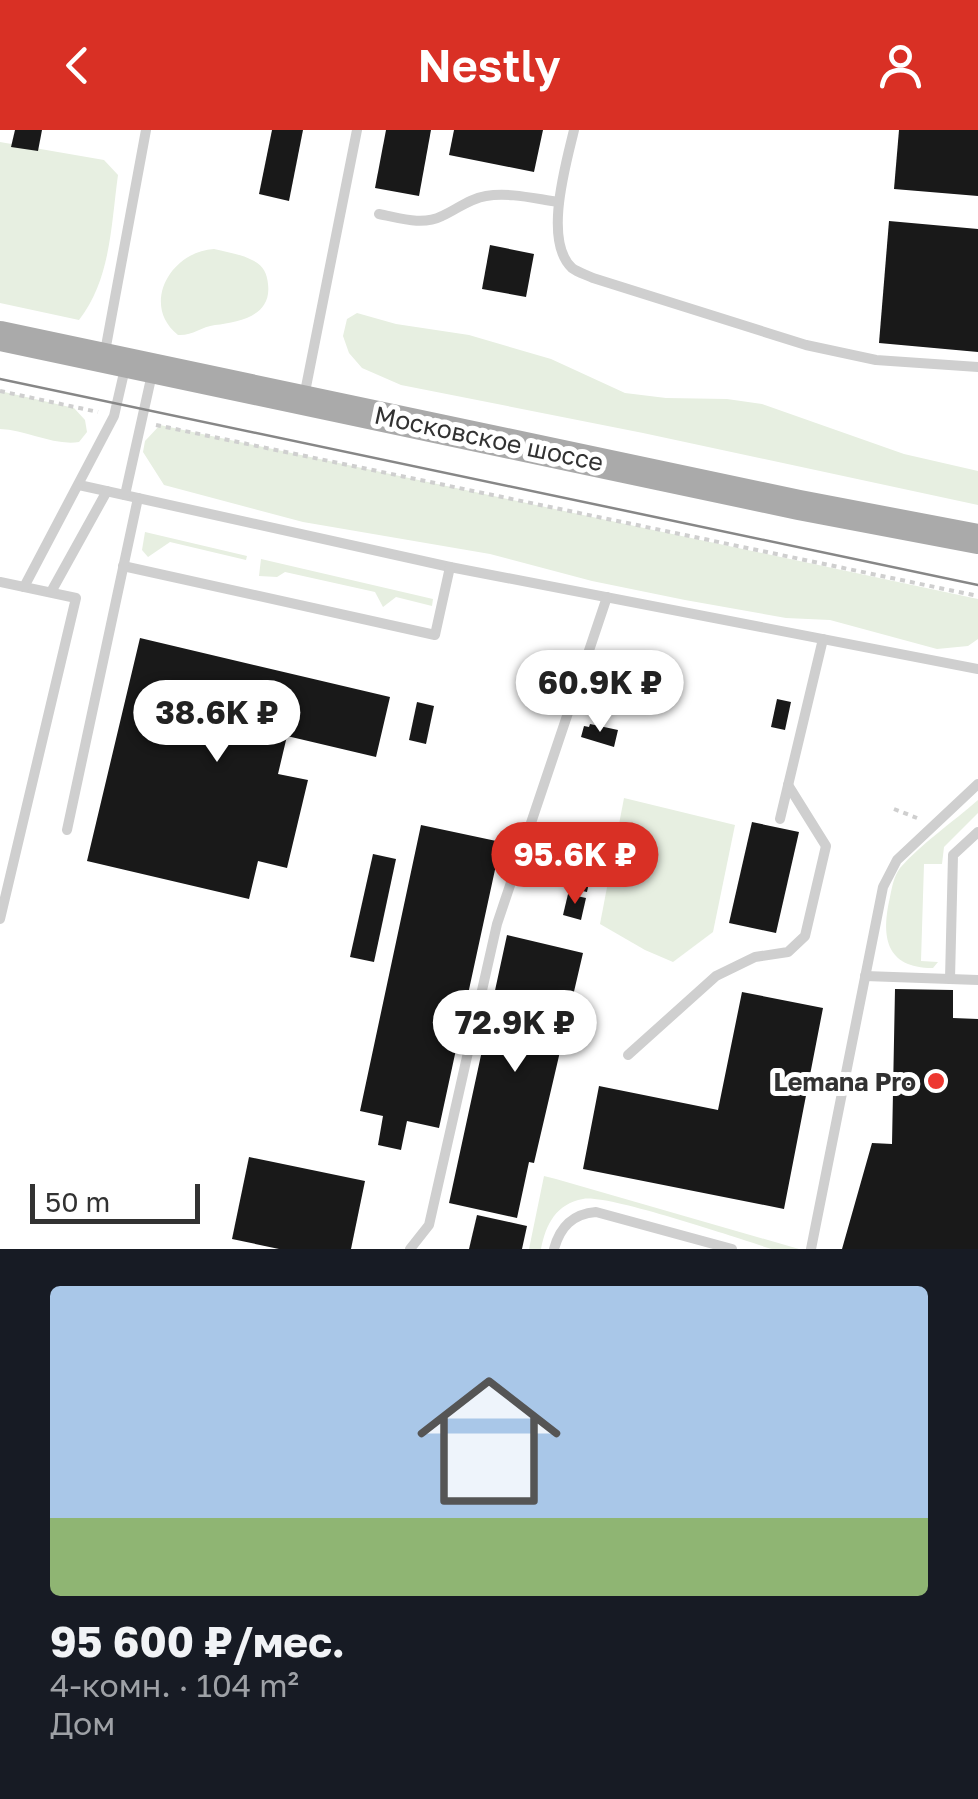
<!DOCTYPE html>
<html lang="ru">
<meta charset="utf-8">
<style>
body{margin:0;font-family:"Golos Text",sans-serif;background:#242831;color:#f1f3f6;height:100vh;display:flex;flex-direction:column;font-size:38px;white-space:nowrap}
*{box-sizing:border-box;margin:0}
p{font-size:32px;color:#9ea1a6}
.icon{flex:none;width:55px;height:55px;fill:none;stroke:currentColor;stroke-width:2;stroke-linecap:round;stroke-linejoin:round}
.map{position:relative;height:1119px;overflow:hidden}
.drawer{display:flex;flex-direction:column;background:#171b24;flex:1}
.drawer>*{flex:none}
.scale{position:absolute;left:30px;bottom:25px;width:170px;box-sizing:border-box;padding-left:10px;border:5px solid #323232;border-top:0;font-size:28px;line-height:35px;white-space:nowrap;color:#323232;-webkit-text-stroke:8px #fff;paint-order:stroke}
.price{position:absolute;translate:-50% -85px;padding:0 22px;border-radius:35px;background:#fff;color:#222;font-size:32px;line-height:65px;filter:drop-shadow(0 2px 5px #0008)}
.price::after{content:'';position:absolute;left:50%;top:60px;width:30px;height:22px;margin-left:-15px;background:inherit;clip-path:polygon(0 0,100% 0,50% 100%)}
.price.on{background:#d93025;color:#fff}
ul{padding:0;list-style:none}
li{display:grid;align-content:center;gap:20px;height:530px;padding:0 50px}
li+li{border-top:2px solid #363941}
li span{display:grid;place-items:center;height:310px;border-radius:10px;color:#555}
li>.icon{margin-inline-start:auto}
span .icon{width:180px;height:180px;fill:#fffc;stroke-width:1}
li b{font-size:42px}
header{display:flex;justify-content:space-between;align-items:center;height:130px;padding:0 50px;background:#d93025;color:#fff;font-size:45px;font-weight:600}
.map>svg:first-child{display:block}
.green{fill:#e7efe1}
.building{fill:#191919}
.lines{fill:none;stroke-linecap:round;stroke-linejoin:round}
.path{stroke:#cfcfcf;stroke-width:4;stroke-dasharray:5 5;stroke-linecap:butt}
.service{stroke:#cfcfcf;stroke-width:10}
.primary{stroke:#aaa;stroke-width:30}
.tram{stroke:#878787;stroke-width:2.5}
.poi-dot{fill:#ed3730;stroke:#fff;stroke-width:4}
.labels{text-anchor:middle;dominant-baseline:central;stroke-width:10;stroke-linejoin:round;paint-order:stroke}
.street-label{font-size:25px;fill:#323232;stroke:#fff}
.poi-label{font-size:25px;font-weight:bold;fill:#323232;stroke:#fff;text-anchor:end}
</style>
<header><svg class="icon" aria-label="back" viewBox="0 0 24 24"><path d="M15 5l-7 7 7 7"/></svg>Nestly<svg class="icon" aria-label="person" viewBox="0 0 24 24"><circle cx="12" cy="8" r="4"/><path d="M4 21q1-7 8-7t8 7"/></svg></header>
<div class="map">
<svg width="978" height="1119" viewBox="0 0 978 1119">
<rect width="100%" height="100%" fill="#fff"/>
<g class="green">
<path d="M0 12 104 30 118 45C111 95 111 149 79 190L0 173Z"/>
<path d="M214 119C226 122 241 124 252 130 263 135 267 143 268 154 272 186 239 192 215 195 201 197 192 206 178 205 141 176 169 122 214 119Z"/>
<polygon points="357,183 396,194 469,205 551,229 625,263 666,268 727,269 762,274 904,324 978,341 978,375 643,303 401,255 362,238 349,223 343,206 347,189"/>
<path d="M0 261 74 278 85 290 87 302 79 312C54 316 27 300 0 299Z"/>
<polygon points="160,295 978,469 978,509 968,516 937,519 830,490 786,488 685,470 592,451 490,424 303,392 164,355 143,322 145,311"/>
<polygon points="145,402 247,426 246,430 170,412 148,427 142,420"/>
<polygon points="261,429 433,469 432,476 396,467 383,477 375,462 285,442 277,447 259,446"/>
<polygon points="624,668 735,695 713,802 673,832 645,820 600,794"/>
<path d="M978 670V683L944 717 942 734H924L921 831 938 832 933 838C885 838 881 806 890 767 892 757 894 746 900 738 922 713 953 692 978 670Z"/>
<path d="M544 1046 556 1049 799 1119H772C739 1109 608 1064 583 1069 556 1074 546 1094 541 1119H529Z"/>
</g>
<g class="building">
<polygon points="15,0 42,0 38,21 11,17"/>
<polygon points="272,0 303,0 289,71 259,64"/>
<polygon points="386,0 431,0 419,66 375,58"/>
<polygon points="454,0 543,0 534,42 449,25"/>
<polygon points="899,0 978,0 978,66 894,59"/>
<polygon points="889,91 978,99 978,222 879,213"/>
<polygon points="490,115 534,124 526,167 482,159"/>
<polygon points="140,508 390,567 376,627 287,606 278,644 308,650 287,738 258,731 249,769 87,731"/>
<polygon points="777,569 791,572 785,600 771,597"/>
<polygon points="417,572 434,576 426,614 409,610"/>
<polygon points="590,594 618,600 614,617 581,607 584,596 589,597"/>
<polygon points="752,692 799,702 776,803 729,793"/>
<polygon points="421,695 501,712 439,998 407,991 401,1020 378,1015 383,986 360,981"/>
<polygon points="537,707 596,720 587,762 528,749"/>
<polygon points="373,724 396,729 374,832 350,827"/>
<polygon points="568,764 586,768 581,790 563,785"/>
<polygon points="507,805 583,823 534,1033 529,1032 517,1088 449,1073"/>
<polygon points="895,859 953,860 953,888 978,889 978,1119 842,1119 872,1013 892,1014"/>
<polygon points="742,862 823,878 784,1079 583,1039 599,956 718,980"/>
<polygon points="249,1027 365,1051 351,1119 279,1119 232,1109"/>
<polygon points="477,1085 527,1096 522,1119 469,1119"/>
</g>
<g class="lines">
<g class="path">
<polyline points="0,261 98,282"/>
<polyline points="156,295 978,466"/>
<polyline points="894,679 917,688"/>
</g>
<g class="service">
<path d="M574 0C566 34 543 111 572 138 577 142 587 145 593 148L806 215 876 230 978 237"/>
<path d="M379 84C400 88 422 96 442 86 458 79 468 69 486 66 510 62 536 69 559 72"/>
<polyline points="104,227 146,0"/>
<polyline points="304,267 357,0"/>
<polyline points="79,355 450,437 978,539"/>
<polyline points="125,365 152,244"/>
<polyline points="123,436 435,505 450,437"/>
<polyline points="0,452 76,468 0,789"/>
<polyline points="24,457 114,286 126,234"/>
<polyline points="51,462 107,361"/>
<polyline points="780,689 823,509"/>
<polyline points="67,700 138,368"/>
<polyline points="865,846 978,850"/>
<polyline points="950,849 953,725 978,702"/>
<polyline points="628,925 716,846 755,827 788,822 805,806 826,716 788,655"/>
<polyline points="410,1119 429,1095 497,794 607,467"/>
<path d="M554 1119C560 1097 572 1084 596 1082L732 1119"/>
<polyline points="811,1119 883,757 897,730 978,654"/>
</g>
<polyline class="primary" points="0,206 799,375 978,409"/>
<polyline class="tram" points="0,249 978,455"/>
</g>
<circle class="poi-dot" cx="936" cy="951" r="10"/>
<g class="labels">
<g class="street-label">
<text transform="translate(489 308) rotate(12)">Московское шоссе</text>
</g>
<g class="poi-label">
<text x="916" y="951">Lemana Pro</text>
</g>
</g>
</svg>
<div class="scale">50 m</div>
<b class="price" style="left:600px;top:605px">60.9K ₽</b>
<b class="price" style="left:217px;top:635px">38.6K ₽</b>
<b class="price on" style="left:575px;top:777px">95.6K ₽</b>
<b class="price" style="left:515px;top:945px">72.9K ₽</b>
</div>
<section class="drawer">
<ul>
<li><span style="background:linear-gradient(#a9c7e8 75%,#8fb573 0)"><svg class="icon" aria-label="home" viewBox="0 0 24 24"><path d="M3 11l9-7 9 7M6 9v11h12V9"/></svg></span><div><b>95 600 ₽/мес.</b><p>4-комн. · 104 m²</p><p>Дом</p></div></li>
</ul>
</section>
